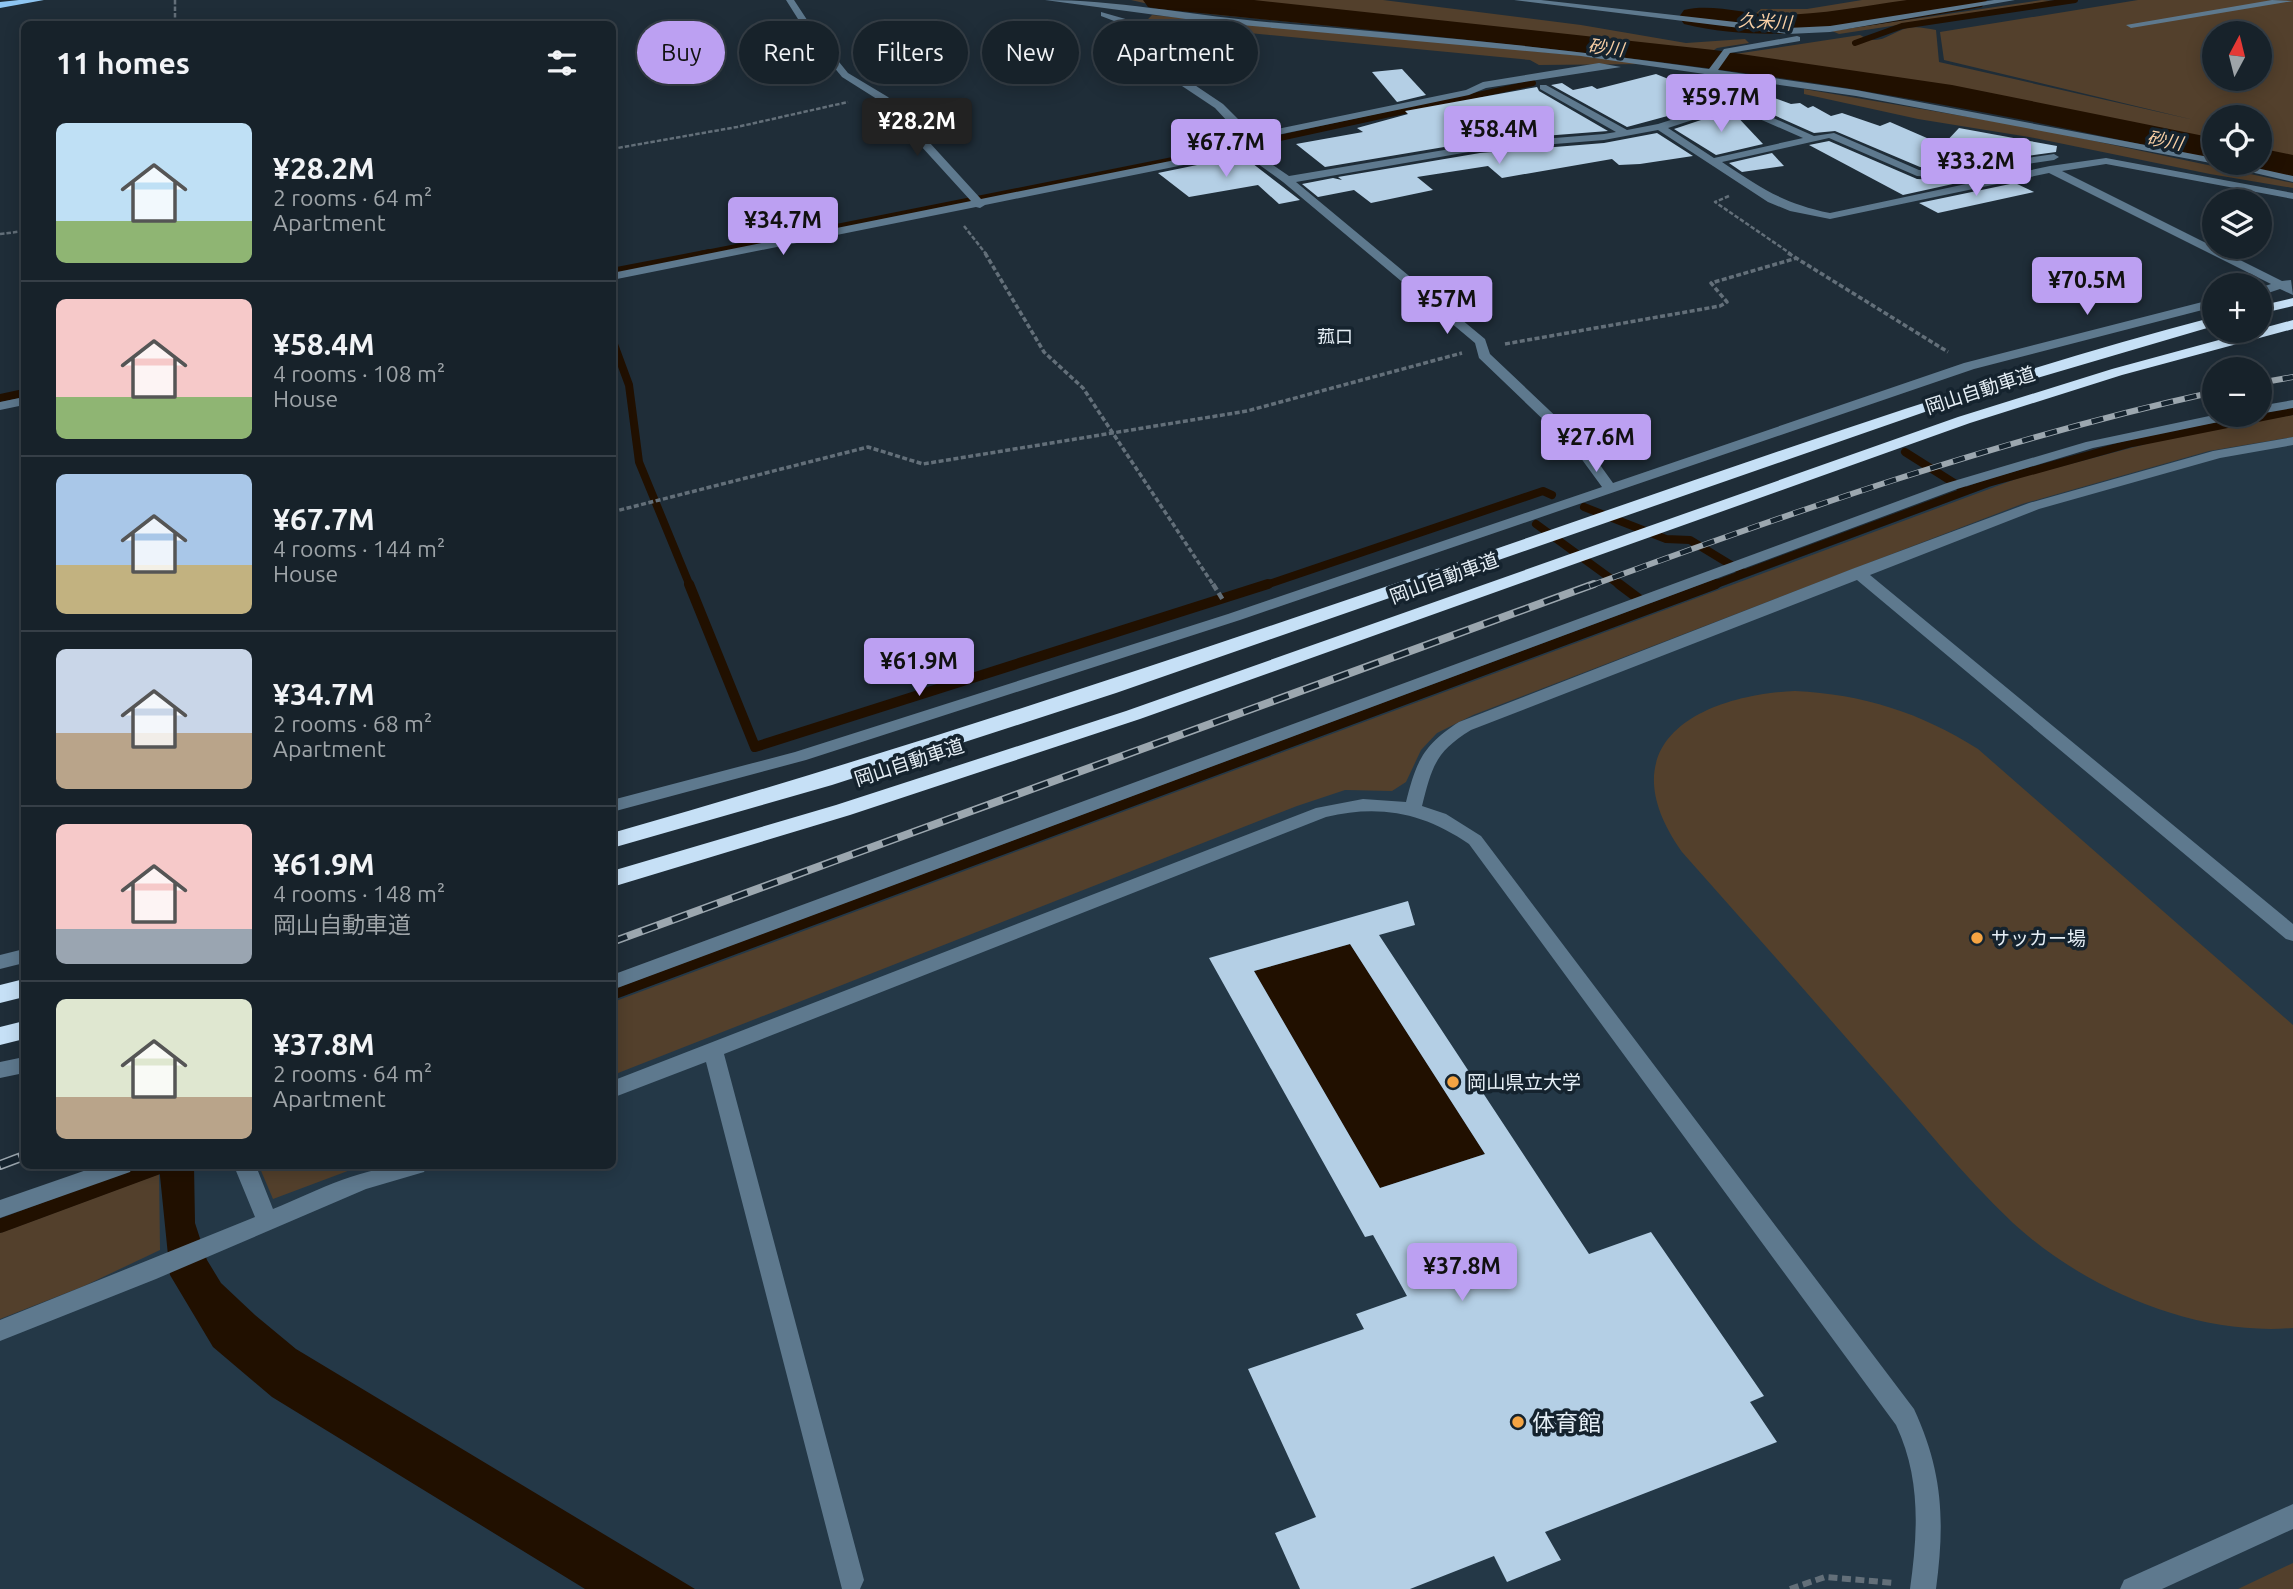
<!DOCTYPE html>
<meta charset="utf-8">
<style>
body{margin:0;font-family:Ubuntu,"Noto Sans JP",sans-serif;background:#242f36;color:#f1f3f6;height:100vh;display:flex;flex-direction:column;font-size:26px;white-space:nowrap}
*{box-sizing:border-box;margin:0}
p{font-size:23px;color:#9ea4a8}
.icon{flex:none;width:38px;height:38px;fill:none;stroke:currentColor;stroke-width:2;stroke-linecap:round;stroke-linejoin:round}
.map{position:relative;flex:1;overflow:hidden}
.side{position:absolute;left:21px;top:21px;width:595px;height:1148px;display:flex;flex-direction:column;background:#17222a;border-radius:10px;box-shadow:0 4px 18px #0003,0 0 0 2px #363f47}
.side>*{flex:none}
.guide{position:absolute;left:637px;top:21px;width:665px;height:63px;display:flex;gap:14px}
.needle{width:46px;rotate:7deg}
.tools{position:absolute;left:2202px;top:21px;display:grid;gap:14px}
.tools a{display:grid;place-items:center;width:70px;height:70px;border-radius:50%;background:#17222a;box-shadow:0 4px 18px #0003,0 0 0 2px #363f47;font-size:35px}
.price{position:absolute;translate:-50% -60px;padding:0 16px;border-radius:7px;background:#bca0f2;color:#111;font-size:23px;line-height:46px;filter:drop-shadow(0 2px 4px #0008)}
.price::after{content:'';position:absolute;left:50%;top:42px;width:21px;height:16px;margin-left:-10px;background:inherit;clip-path:polygon(0 0,100% 0,50% 100%)}
.price.current{background:#222;color:#fff}
ul{padding:0;list-style:none}
li{display:flex;align-items:center;gap:21px;height:175px;padding:0 35px}
li+li{border-top:2px solid #363f47}
li span{display:grid;place-items:center;flex:none;width:196px;height:140px;border-radius:10px;color:#555}
li>.icon{margin-inline-start:auto}
span .icon{width:84px;height:84px;fill:#fffc;stroke-width:1}
li b{font-size:30px}
h2{display:flex;justify-content:space-between;align-items:center;height:84px;padding:0 35px;font-size:30px}
.chip{padding:0 24px;border-radius:32px;background:#17222a;box-shadow:0 4px 18px #0003,0 0 0 2px #363f47;font-size:24px;line-height:63px}
.chip.current{background:#bca0f2;color:#111}
.map>svg:first-child{display:block}
.built{fill:#243847}
.green{fill:#53402c;fill-rule:evenodd}
.water{fill:#211000}
.lines{fill:none;stroke-linecap:round;stroke-linejoin:round}
.stream-far3{stroke:#211000;stroke-width:6}
.stream-far2{stroke:#211000;stroke-width:8}
.stream-far1{stroke:#211000;stroke-width:10}
.stream{stroke:#211000;stroke-width:14}
.river{fill:#211000;fill-rule:evenodd}
.building{fill:#b4cfe5;fill-rule:evenodd}
.path-far3{stroke:#636f79;stroke-width:2.5;stroke-dasharray:4.5 2;stroke-linecap:butt}
.path-far2{stroke:#636f79;stroke-width:3.5;stroke-dasharray:5 2.5;stroke-linecap:butt}
.path-far1{stroke:#636f79;stroke-width:4.5;stroke-dasharray:7 3.5;stroke-linecap:butt}
.path{stroke:#636f79;stroke-width:6;stroke-dasharray:9 4.5;stroke-linecap:butt}
.minor{fill:#5e798e;fill-rule:evenodd}
.major{fill:#8ec6f3;fill-rule:evenodd}
.highway{fill:#c6e0f6;fill-rule:evenodd}
.rail-far2-casing{stroke:#9ca7af;stroke-width:6}
.rail-far1-casing{stroke:#9ca7af;stroke-width:8}
.rail-casing{stroke:#9ca7af;stroke-width:10}
.rail-far2{stroke:#15232e;stroke-width:4.5;stroke-dasharray:12;stroke-linecap:butt}
.rail-far1{stroke:#15232e;stroke-width:5;stroke-dasharray:16;stroke-linecap:butt}
.rail{stroke:#15232e;stroke-width:7;stroke-dasharray:20;stroke-linecap:butt}
.poi-dot{fill:#f4a443;stroke:#15232e;stroke-width:2.5}
.labels{text-anchor:middle;dominant-baseline:central;stroke-width:7;stroke-linejoin:round;paint-order:stroke}
.far-water-label{font-size:18px;font-style:italic;fill:#f8cfa5;stroke:#15232e}
.far-neighbourhood-label{font-size:18px;fill:#e6eff6;stroke:#15232e}
.street-label{font-size:19px;fill:#e6eff6;stroke:#15232e}
.poi-label{font-size:19px;fill:#e6eff6;stroke:#15232e;text-anchor:start}
.near-poi-label{font-size:23px;fill:#e6eff6;stroke:#15232e;text-anchor:start}
</style>
<div class="map">
<svg width="2293" height="1589" viewBox="0 0 2293 1589">
<rect width="100%" height="100%" fill="#1f2d38"/>
<polygon class="built" points="2293,415 2293,1589 0,1589 0,1230 172,1166 612,1166 613,999 2021,475 2184,433"/>
<g class="green">
<polygon points="1131,0 1383,0 1581,25 1686,43 1745,39 1749,43 1717,48 1705,56 1667,62 1572,49 1219,15 1175,10"/>
<polygon points="1862,0 1949,0 1814,22 1760,20 1754,15 1761,9 1807,9"/>
<polygon points="2042,0 2055,1 1839,34 1832,31"/>
<path d="M2138 0H2293V176L2234 163H2259V117H2214V158L2067 126 2078 115 1909 85 1758 63 1743 61 1735 54 1860 35C1880 47 1887 34 1907 28 1916 26 1926 28 1936 30L1939 62 2194 120 1944 60 1940 32ZM2214 33H2259V79H2214Z"/>
<polygon points="1152,15 1586,56 1646,64 1539,65 1530,60 1218,30 1147,20"/>
<polygon points="1804,89 2033,128 2293,183 2293,188 2210,174 2029,137 1918,119 1804,94"/>
<polygon points="2293,415 2293,437 2209,451 2022,504 1473,715 1437,733 1421,750 1406,782 1392,791 1345,790 1297,806 613,1075 613,1002 2024,476 2184,434"/>
<path d="M1795 691C1863 694 1921 713 1978 749L2293 1025V1328C2194 1336 2085 1289 2013 1223 1962 1175 1918 1118 1871 1066 1808 994 1745 923 1682 852 1607 746 1695 696 1795 691Z"/>
<polygon points="259,1166 361,1166 273,1199"/>
<polygon points="159,1174 160,1250 84,1286 0,1319 0,1233"/>
<polygon points="2293,1563 2293,1589 2238,1589"/>
</g>
<g class="water">
<polygon points="1350,944 1485,1154 1380,1188 1254,971"/>
<polygon points="159,1166 194,1166 195,1223 207,1260 221,1283 255,1315 296,1349 695,1589 585,1589 272,1397 213,1347 170,1275"/>
</g>
<g class="lines">
<g class="stream-far3">
<polyline points="1855,43 1902,26 2075,0"/>
<polyline points="701,254 1243,146 1533,83"/>
</g>
<g class="stream-far2">
<polyline points="612,272 710,253"/>
<polyline points="612,339 629,385 639,462 690,586"/>
<polyline points="0,398 24,393"/>
<polyline points="1905,452 1962,488"/>
<polyline points="1584,507 1666,539 1690,540 1741,571"/>
<polyline points="1536,524 1621,586"/>
<polyline points="1263,586 1543,491 1552,495"/>
<polyline points="1711,586 1988,483 2132,443 2293,411"/>
</g>
<g class="stream-far1">
<polyline points="689,584 755,747 1268,584"/>
<polyline points="1619,584 1647,605"/>
<polyline points="612,995 1716,584"/>
</g>
<polyline class="stream" points="0,1226 162,1166"/>
<g class="river">
<path d="M1143 0H1254L1714 50 1952 85 2214 138V160C2092 133 1969 108 1846 88 1618 52 1388 32 1159 9L1148 7Z"/>
<path d="M1907 0H1987L1982 7 1971 9C1876 24 1779 47 1684 24L1679 17 1684 10C1713 3 1747 15 1776 15 1820 15 1864 6 1907 0Z"/>
<polygon points="2259,148 2293,155 2293,177 2246,167 2243,163 2259,163"/>
</g>
</g>
<g class="building">
<polygon points="1402,69 1426,95 1397,102 1372,72"/>
<polygon points="1656,74 1723,101 1627,127 1551,85 1562,83 1573,90 1592,86 1597,89"/>
<polygon points="1714,78 1729,80 1726,86 1743,95 1724,101 1707,92"/>
<polygon points="1537,87 1539,91 1608,131 1480,141 1325,167 1296,144 1363,132 1357,128 1408,114 1405,111"/>
<polygon points="1766,95 1791,104 1800,103 1808,108 1813,106 1831,116 1842,113 1880,126 1890,122 1943,145 1959,128 2057,146 2056,152 1938,168 1920,167 1835,131 1814,133 1749,104"/>
<polygon points="1731,110 1763,144 1716,155 1674,129"/>
<polygon points="1657,133 1693,156 1640,164 1619,165 1612,159 1502,178 1488,166 1417,177 1433,190 1371,203 1354,190 1318,197 1302,184 1333,178 1342,180 1338,177 1480,153 1604,143"/>
<polygon points="1829,141 1917,179 1938,180 1993,172 1998,174 1903,195 1809,145"/>
<polygon points="1772,153 1784,166 1742,172 1729,163"/>
<polygon points="1236,157 1248,160 1300,200 1279,204 1258,185 1189,197 1158,173"/>
<polygon points="2015,183 2034,192 1938,213 1919,203"/>
<path d="M1408 901 1415 925 1379 935 1589 1254 1651 1232 1764 1396 1750 1402 1777 1442 1545 1532 1561 1560 1507 1582 1494 1556 1410 1589H1300L1275 1533 1316 1517 1248 1369 1364 1329 1356 1314 1407 1296 1373 1235 1365 1237 1209 958ZM1350 944 1485 1154 1380 1188 1254 971Z"/>
</g>
<g class="lines">
<g class="path-far3">
<polyline points="175,0 175,24"/>
<polyline points="612,149 737,127 848,102"/>
<polyline points="1729,196 1715,202 1791,254"/>
<polyline points="964,226 986,254"/>
<polyline points="0,234 24,231"/>
</g>
<g class="path-far2">
<polyline points="985,253 1044,352 1083,388 1214,586"/>
<polyline points="1788,253 1948,352"/>
<polyline points="1505,344 1720,306 1727,302 1711,283 1797,258"/>
<polyline points="612,512 868,447 923,464 1247,411 1462,353"/>
</g>
<polyline class="path-far1" points="1213,584 1223,600"/>
<polyline class="path" points="1790,1589 1825,1577 1895,1583"/>
<g class="minor">
<path d="M786 0H794L817 35 848 73 888 97 981 199 1245 146 1289 176 1480 144 1604 134 1616 132 1540 89V85H1546L1627 130 1658 124 1750 95 1730 86 1728 84 1733 81 1764 95 1742 104 1814 136 1834 133 1919 170 1938 171 2054 154 2059 157 2054 160 1938 177 1917 176 1829 138 1722 162C1761 188 1782 203 1830 213L2050 166 2106 158 2293 193V199L2106 164 2062 171 2282 281 2291 280 2293 295 2280 289 2259 296V288L2271 284 2049 173 1830 219 1790 211 1768 202 1658 130 1604 140 1480 150 1296 182 1485 339 1490 354 1585 444 1613 483 1964 363 2214 299V307L1974 369 1240 620 806 760 612 812V800L795 752 1228 614 1602 487 1575 450 1479 358 1475 343 1283 182 1243 153 985 205 980 208 976 207 612 280V273L971 201 880 101 842 77 810 38ZM1732 107 1803 138 1714 158 1668 128Z"/>
<path d="M1045 0C1115 0 1186 14 1256 21 1407 34 1559 47 1709 69L1724 49 1797 36 1800 37V41L1730 53 1718 70 1856 90 2214 158V163H2234L2293 176V182L2216 164 1856 96 1581 56 1208 22Z"/>
<polygon points="1514,0 1541,0 1788,28 1830,26 1994,0 2015,0 1830,32 1788,34"/>
<polygon points="2272,0 2293,1 2131,28 2126,25"/>
<polygon points="1101,12 1129,20 1144,51 1223,104 1253,134 1466,90 1483,82 1599,63 1621,67 1486,88 1469,95 1253,140 1242,137 1215,108 1146,62 1135,52 1122,24 1101,16"/>
<polygon points="24,397 24,405 0,410 0,402"/>
<polygon points="2293,400 2293,408 2259,414 2259,406"/>
<polygon points="2214,415 2240,415 2233,419 2093,448 1957,489 612,990 612,975 1947,483 2086,442"/>
<path d="M2293 437V445L2220 458 2039 509 1870 575 2293 924V941L2286 939 1857 580 1471 730C1435 752 1432 767 1422 806L1446 814 1481 836 1914 1409C1943 1472 1945 1521 1936 1589H1910C1918 1532 1921 1478 1896 1425L1469 844C1424 813 1380 804 1326 817L724 1054 864 1580 860 1589H842L706 1062 612 1098V1081L1316 808 1363 799 1406 802C1416 762 1423 745 1459 722L1852 569 2029 503 2213 451Z"/>
<polygon points="24,949 24,963 0,969 0,955"/>
<polygon points="24,1057 24,1073 0,1078 0,1062"/>
<polygon points="98,1166 133,1166 130,1172 0,1218 0,1200"/>
<path d="M234 1166H256L273 1209C323 1188 372 1161 427 1166L424 1172 366 1189 156 1279 0 1341V1320L255 1217Z"/>
<polygon points="2293,1504 2293,1529 2162,1589 2120,1589 2124,1580"/>
</g>
<polygon class="major" points="19,0 44,0 0,8 0,2"/>
<g class="highway">
<polygon points="2293,298 2293,306 2259,314 2259,306"/>
<path d="M2214 317V326L1942 406 1116 693 832 785 612 848V833C922 745 1226 642 1530 537 1756 459 1982 378 2214 317Z"/>
<polygon points="2293,320 2293,329 2122,375 1970,423 1140,719 850,815 612,887 612,871 836,805 1126,711 1958,417 2112,369"/>
<polygon points="24,979 24,997 0,1003 0,985"/>
<polygon points="24,1021 24,1039 0,1045 0,1027"/>
</g>
<g class="rail-far2-casing">
<g id="rail-far2">
<polyline points="2259,383 2293,377"/>
<path d="M1590 586C1795 511 2000 439 2214 392"/>
</g>
</g>
<g class="rail-far1-casing">
<polyline id="rail-far1" points="612,942 1594,584"/>
</g>
<g class="rail-casing">
<polyline id="rail" points="0,1165 24,1156"/>
</g>
<use href="#rail-far2" class="rail-far2"/>
<use href="#rail-far1" class="rail-far1"/>
<use href="#rail" class="rail"/>
</g>
<g class="poi-dot">
<circle cx="1977" cy="938" r="7"/>
<circle cx="1453" cy="1082" r="7"/>
<circle cx="1518" cy="1422" r="7"/>
</g>
<g class="labels">
<g class="far-water-label">
<text transform="translate(1765 21) rotate(3)">久米川</text>
<text transform="translate(1606 47) rotate(7)">砂川</text>
<text transform="translate(2165 140) rotate(11)">砂川</text>
</g>
<g class="far-neighbourhood-label">
<text x="1335" y="336">菰口</text>
</g>
<g class="street-label">
<text transform="translate(1980 390) rotate(-18)">岡山自動車道</text>
<text transform="translate(1444 578) rotate(-20)">岡山自動車道</text>
<text transform="translate(909 762) rotate(-18)">岡山自動車道</text>
</g>
<g class="poi-label">
<text x="1991" y="938">サッカー場</text>
<text x="1467" y="1082">岡山県立大学</text>
</g>
<g class="near-poi-label">
<text x="1532" y="1422">体育館</text>
</g>
</g>
</svg>
<div class="tools">
<a><svg class="needle" viewBox="-14 -14 28 28"><path d="M0-13l5 13h-10z" fill="#e53935"/><path d="M0 13l5-13h-10z" fill="#9ea4a8"/></svg></a>
<a><svg class="icon" aria-label="locate" viewBox="0 0 24 24"><circle cx="12" cy="12" r="6"/><path d="M12 2v4M12 18v4M2 12h4M18 12h4"/></svg></a>
<a><svg class="icon" aria-label="layers" viewBox="0 0 24 24"><path d="M12 4l9 5-9 5-9-5zM3 14l9 5 9-5"/></svg></a>
<a>+</a>
<a>−</a>
</div>
<b class="price" style="left:1721px;top:134px">¥59.7M</b>
<b class="price current" style="left:917px;top:158px">¥28.2M</b>
<b class="price" style="left:1499px;top:166px">¥58.4M</b>
<b class="price" style="left:1226px;top:179px">¥67.7M</b>
<b class="price" style="left:1976px;top:198px">¥33.2M</b>
<b class="price" style="left:783px;top:257px">¥34.7M</b>
<b class="price" style="left:2087px;top:317px">¥70.5M</b>
<b class="price" style="left:1447px;top:336px">¥57M</b>
<b class="price" style="left:1596px;top:474px">¥27.6M</b>
<b class="price" style="left:919px;top:698px">¥61.9M</b>
<b class="price" style="left:1462px;top:1303px">¥37.8M</b>
<div class="guide">
<a class="chip current">Buy</a>
<a class="chip">Rent</a>
<a class="chip">Filters</a>
<a class="chip">New</a>
<a class="chip">Apartment</a>
</div>
<section class="side">
<h2>11 homes<svg class="icon" aria-label="filters" viewBox="0 0 24 24"><path d="M4 7h16M4 17h16"/><circle cx="9" cy="7" r="2"/><circle cx="15" cy="17" r="2"/></svg></h2>
<ul>
<li><span style="background:linear-gradient(#bfe0f5 70%,#8fb573 0)"><svg class="icon" aria-label="home" viewBox="0 0 24 24"><path d="M3 11l9-7 9 7M6 9v11h12V9"/></svg></span><div><b>¥28.2M</b><p>2 rooms · 64 m²</p><p>Apartment</p></div></li>
<li><span style="background:linear-gradient(#f6c9c9 70%,#8fb573 0)"><svg class="icon" aria-label="home" viewBox="0 0 24 24"><path d="M3 11l9-7 9 7M6 9v11h12V9"/></svg></span><div><b>¥58.4M</b><p>4 rooms · 108 m²</p><p>House</p></div></li>
<li><span style="background:linear-gradient(#a9c7e8 65%,#c2b280 0)"><svg class="icon" aria-label="home" viewBox="0 0 24 24"><path d="M3 11l9-7 9 7M6 9v11h12V9"/></svg></span><div><b>¥67.7M</b><p>4 rooms · 144 m²</p><p>House</p></div></li>
<li><span style="background:linear-gradient(#c9d6e8 60%,#b9a48a 0)"><svg class="icon" aria-label="home" viewBox="0 0 24 24"><path d="M3 11l9-7 9 7M6 9v11h12V9"/></svg></span><div><b>¥34.7M</b><p>2 rooms · 68 m²</p><p>Apartment</p></div></li>
<li><span style="background:linear-gradient(#f6c9c9 75%,#9aa5b1 0)"><svg class="icon" aria-label="home" viewBox="0 0 24 24"><path d="M3 11l9-7 9 7M6 9v11h12V9"/></svg></span><div><b>¥61.9M</b><p>4 rooms · 148 m²</p><p>岡山自動車道</p></div></li>
<li><span style="background:linear-gradient(#dfe7d0 70%,#b9a48a 0)"><svg class="icon" aria-label="home" viewBox="0 0 24 24"><path d="M3 11l9-7 9 7M6 9v11h12V9"/></svg></span><div><b>¥37.8M</b><p>2 rooms · 64 m²</p><p>Apartment</p></div></li>
</ul>
</section>
</div>
